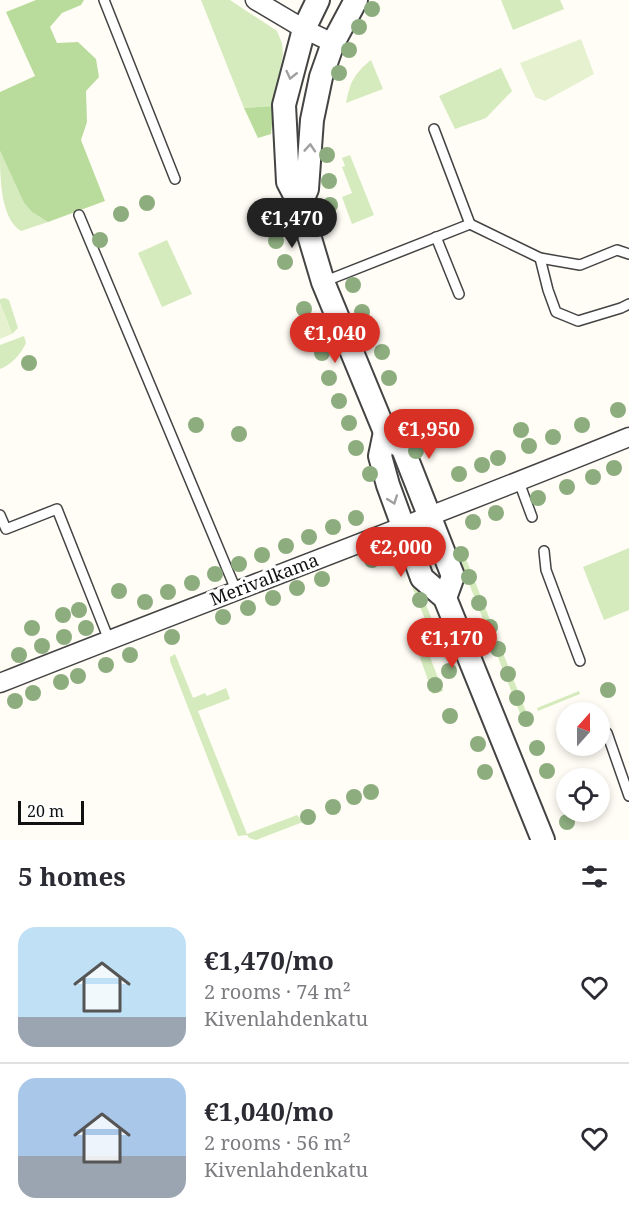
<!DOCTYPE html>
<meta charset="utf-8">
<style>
body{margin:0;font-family:"Noto Serif",serif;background:#f7f7f7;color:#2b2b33;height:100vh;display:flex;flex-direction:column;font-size:22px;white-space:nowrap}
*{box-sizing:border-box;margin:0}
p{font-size:20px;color:#7c7c81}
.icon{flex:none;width:33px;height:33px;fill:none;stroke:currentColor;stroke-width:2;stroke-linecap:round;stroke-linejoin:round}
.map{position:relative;height:840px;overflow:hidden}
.drawer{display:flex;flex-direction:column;background:#fff;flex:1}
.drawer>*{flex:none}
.needle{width:39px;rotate:21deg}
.controls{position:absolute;left:556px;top:702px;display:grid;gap:12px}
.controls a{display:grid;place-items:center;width:54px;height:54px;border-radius:50%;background:#fff;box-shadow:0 3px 9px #0003;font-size:30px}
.scale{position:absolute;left:18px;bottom:15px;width:66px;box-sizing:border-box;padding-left:6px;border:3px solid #111;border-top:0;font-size:16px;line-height:21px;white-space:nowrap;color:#111;-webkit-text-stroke:4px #fff;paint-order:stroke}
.price{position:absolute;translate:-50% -51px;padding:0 14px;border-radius:21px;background:#d93025;color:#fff;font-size:20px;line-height:39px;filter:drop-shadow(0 2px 3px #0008)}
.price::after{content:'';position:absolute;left:50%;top:36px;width:18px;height:14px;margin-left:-9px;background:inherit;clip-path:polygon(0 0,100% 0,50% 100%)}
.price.selected{background:#222;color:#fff}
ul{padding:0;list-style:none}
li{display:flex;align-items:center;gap:18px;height:150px;padding:0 18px}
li+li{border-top:2px solid #e1e1e2}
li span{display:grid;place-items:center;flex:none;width:168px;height:120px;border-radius:18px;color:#555}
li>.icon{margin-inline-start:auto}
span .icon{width:72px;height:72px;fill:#fffc;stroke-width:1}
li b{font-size:26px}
h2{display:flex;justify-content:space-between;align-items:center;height:72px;padding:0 18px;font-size:26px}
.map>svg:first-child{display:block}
.green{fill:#d5ebbd}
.forest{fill:#b9dc9c}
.pitch{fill:#e6f2cf}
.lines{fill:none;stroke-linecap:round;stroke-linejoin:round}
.service-casing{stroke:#444;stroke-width:12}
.minor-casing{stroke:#444;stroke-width:21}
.tertiary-casing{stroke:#444;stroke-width:26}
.service{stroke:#fff;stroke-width:9}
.minor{stroke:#fff;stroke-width:18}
.tertiary{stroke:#fff;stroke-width:22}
.tree{fill:#8dad7f}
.oneway{stroke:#a0a0a0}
.labels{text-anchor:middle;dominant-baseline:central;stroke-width:6;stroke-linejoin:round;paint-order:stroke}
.street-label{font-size:18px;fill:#111;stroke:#fff}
</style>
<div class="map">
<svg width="629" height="840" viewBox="0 0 629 840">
<rect width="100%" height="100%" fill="#fffdf5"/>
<g class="green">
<polygon points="201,0 230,0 277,31 282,43 283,54 274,106 244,108"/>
<polygon points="501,0 560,0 564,9 513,30"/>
<path d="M371 60 383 89 346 103C350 82 354 74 371 60Z"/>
<polygon points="501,68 512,91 486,118 455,129 439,96"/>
<path d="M0 151 24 203 32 212 48 222 21 231C0 218 0 176 0 151Z"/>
<polygon points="350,155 374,215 352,224 342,197 352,193 342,167 345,166 342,158"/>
<polygon points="167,240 192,294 162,307 138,253"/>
<polygon points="5,298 9,300 18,328 12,334 0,303 0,299"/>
<path d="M24 336 26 343C21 354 11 365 0 369V345Z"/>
<polygon points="629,548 629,610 604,620 583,567"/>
<polygon points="465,556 527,714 521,716 459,558"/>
<polygon points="414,575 437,632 431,634 408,577"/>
<polygon points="427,649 443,691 433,694 418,652"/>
<polygon points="175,654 193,698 205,693 207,696 226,688 230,699 198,711 247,834 297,815 303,822 256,840 249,838 247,835 238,836 170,661 170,657"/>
<polygon points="579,691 580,694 538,711 537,708"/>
</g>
<g class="forest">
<polygon points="36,0 84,0 81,5 62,13 50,27 57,43 78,42 96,59 99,77 86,91 87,122 81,140 105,201 48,222 32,212 24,203 0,151 0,92 35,76 6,12"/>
<polygon points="274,106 271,134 258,138 244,108"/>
</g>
<g class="pitch">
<polygon points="581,39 594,74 545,101 535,97 520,63"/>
<polygon points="0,303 12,334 0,339"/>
</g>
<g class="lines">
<g class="service-casing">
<g id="service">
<polyline points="104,0 175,179"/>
<polyline points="79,215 236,590"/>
<polyline points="470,224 540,258 580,265 617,250 629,254"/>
<polyline points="436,237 459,294"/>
<polyline points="540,258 548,290 556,312 578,321 621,308 629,304"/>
<polyline points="323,282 470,224 434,129"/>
<polyline points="519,482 532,517"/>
<polyline points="0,515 6,529 57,509 109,640"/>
<polyline points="544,551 546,570 580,661"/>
<polyline points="607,733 629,796"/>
</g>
</g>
<g class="minor-casing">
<g id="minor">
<polyline points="255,0 304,29 333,43"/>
<path d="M0 683C209 600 420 522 629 437"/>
</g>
</g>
<g class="tertiary-casing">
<g id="tertiary">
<polyline points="318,0 304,29 284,105 288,182 300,205 323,282 385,432 403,449 453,576 445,598"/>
<polyline points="300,205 307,189 312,120 321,77 333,43 356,0"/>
<polyline points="385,432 380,456 388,485 422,578 445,598 543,840"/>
</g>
</g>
<use href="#service" class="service"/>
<use href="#minor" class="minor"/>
<use href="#tertiary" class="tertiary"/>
</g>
<g class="tree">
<circle cx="372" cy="9" r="8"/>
<circle cx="359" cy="27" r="8"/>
<circle cx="349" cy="50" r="8"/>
<circle cx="339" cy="73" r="8"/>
<circle cx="327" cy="155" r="8"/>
<circle cx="329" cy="181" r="8"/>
<circle cx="147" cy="203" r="8"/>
<circle cx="330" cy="205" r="8"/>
<circle cx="121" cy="214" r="8"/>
<circle cx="267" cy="216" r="8"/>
<circle cx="100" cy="240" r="8"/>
<circle cx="276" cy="241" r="8"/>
<circle cx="285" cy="262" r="8"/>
<circle cx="353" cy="285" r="8"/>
<circle cx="304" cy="309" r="8"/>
<circle cx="362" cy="312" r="8"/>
<circle cx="312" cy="329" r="8"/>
<circle cx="371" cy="332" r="8"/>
<circle cx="382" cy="352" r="8"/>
<circle cx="322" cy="353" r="8"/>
<circle cx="29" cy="363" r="8"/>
<circle cx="329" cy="378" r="8"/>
<circle cx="389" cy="378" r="8"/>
<circle cx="339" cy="401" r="8"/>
<circle cx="618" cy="410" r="8"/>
<circle cx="349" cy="423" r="8"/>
<circle cx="409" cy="424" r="8"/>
<circle cx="196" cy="425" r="8"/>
<circle cx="582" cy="425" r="8"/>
<circle cx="521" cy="430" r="8"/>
<circle cx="239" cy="434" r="8"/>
<circle cx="553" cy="437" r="8"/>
<circle cx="529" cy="446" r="8"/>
<circle cx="356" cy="448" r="8"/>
<circle cx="416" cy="451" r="8"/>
<circle cx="498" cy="458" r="8"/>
<circle cx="482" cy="465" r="8"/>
<circle cx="614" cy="468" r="8"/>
<circle cx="370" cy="474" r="8"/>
<circle cx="459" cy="474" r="8"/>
<circle cx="593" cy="477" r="8"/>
<circle cx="567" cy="487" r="8"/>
<circle cx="538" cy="498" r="8"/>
<circle cx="496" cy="513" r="8"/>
<circle cx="356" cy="518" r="8"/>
<circle cx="473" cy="522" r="8"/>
<circle cx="333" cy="527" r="8"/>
<circle cx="309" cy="537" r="8"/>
<circle cx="286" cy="546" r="8"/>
<circle cx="461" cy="554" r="8"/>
<circle cx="262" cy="555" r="8"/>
<circle cx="372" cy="560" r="8"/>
<circle cx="239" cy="564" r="8"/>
<circle cx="215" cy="574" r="8"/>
<circle cx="469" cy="577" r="8"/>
<circle cx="322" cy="579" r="8"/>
<circle cx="192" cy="583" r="8"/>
<circle cx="297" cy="588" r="8"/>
<circle cx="119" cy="591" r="8"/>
<circle cx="168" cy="592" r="8"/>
<circle cx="273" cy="598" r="8"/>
<circle cx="420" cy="600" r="8"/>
<circle cx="145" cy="602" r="8"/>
<circle cx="479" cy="603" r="8"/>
<circle cx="248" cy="608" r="8"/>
<circle cx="79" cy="610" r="8"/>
<circle cx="63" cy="615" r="8"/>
<circle cx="223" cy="617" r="8"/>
<circle cx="431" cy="626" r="8"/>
<circle cx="490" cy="627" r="8"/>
<circle cx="32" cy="628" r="8"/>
<circle cx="86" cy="628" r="8"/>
<circle cx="64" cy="637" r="8"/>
<circle cx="172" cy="637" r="8"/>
<circle cx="42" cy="646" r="8"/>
<circle cx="440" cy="649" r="8"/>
<circle cx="498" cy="649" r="8"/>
<circle cx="19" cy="655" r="8"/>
<circle cx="130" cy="655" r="8"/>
<circle cx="106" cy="665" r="8"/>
<circle cx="449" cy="671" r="8"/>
<circle cx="508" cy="674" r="8"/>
<circle cx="78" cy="676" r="8"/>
<circle cx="61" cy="682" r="8"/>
<circle cx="435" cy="685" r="8"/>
<circle cx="608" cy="690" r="8"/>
<circle cx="33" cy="693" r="8"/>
<circle cx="517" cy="698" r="8"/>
<circle cx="15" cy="701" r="8"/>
<circle cx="450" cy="716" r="8"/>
<circle cx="526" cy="719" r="8"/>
<circle cx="478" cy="744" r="8"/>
<circle cx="537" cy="748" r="8"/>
<circle cx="547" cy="771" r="8"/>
<circle cx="485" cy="772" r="8"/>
<circle cx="371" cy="792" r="8"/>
<circle cx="354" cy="797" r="8"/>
<circle cx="333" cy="807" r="8"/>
<circle cx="308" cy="817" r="8"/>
<circle cx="567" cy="822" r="8"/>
</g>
<defs><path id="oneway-chevron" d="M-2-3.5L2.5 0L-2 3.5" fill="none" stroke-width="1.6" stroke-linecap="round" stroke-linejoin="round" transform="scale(1.5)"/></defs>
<g class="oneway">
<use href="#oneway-chevron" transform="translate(291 75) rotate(103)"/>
<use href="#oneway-chevron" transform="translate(310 148) rotate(-86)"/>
<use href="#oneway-chevron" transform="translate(393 500) rotate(70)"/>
</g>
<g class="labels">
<g class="street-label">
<text transform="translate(264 579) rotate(-21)">Merivalkama</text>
</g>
</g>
</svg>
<div class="controls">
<a><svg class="needle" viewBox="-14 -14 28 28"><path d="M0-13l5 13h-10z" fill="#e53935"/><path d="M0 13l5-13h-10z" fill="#7c7c81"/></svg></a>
<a><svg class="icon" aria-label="locate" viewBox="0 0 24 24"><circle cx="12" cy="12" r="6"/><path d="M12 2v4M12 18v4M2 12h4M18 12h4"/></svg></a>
</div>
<div class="scale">20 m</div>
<b class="price selected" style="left:292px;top:249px">€1,470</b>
<b class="price" style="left:335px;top:364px">€1,040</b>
<b class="price" style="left:429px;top:460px">€1,950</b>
<b class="price" style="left:401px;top:578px">€2,000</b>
<b class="price" style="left:452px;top:669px">€1,170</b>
</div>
<section class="drawer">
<h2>5 homes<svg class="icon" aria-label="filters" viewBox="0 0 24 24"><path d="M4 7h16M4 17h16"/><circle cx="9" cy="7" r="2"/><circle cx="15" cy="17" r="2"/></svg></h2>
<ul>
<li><span style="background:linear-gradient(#bfe0f5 75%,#9aa5b1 0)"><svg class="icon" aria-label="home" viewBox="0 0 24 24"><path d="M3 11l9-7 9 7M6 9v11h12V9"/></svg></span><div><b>€1,470/mo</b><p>2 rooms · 74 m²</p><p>Kivenlahdenkatu</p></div><svg class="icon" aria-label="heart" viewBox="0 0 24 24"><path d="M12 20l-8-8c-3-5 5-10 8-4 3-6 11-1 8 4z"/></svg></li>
<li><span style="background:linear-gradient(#a9c7e8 65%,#9aa5b1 0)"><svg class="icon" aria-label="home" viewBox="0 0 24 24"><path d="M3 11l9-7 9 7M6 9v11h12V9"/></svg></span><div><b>€1,040/mo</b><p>2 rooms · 56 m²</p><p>Kivenlahdenkatu</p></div><svg class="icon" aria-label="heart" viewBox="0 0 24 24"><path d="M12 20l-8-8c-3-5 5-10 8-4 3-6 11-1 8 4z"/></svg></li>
</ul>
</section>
